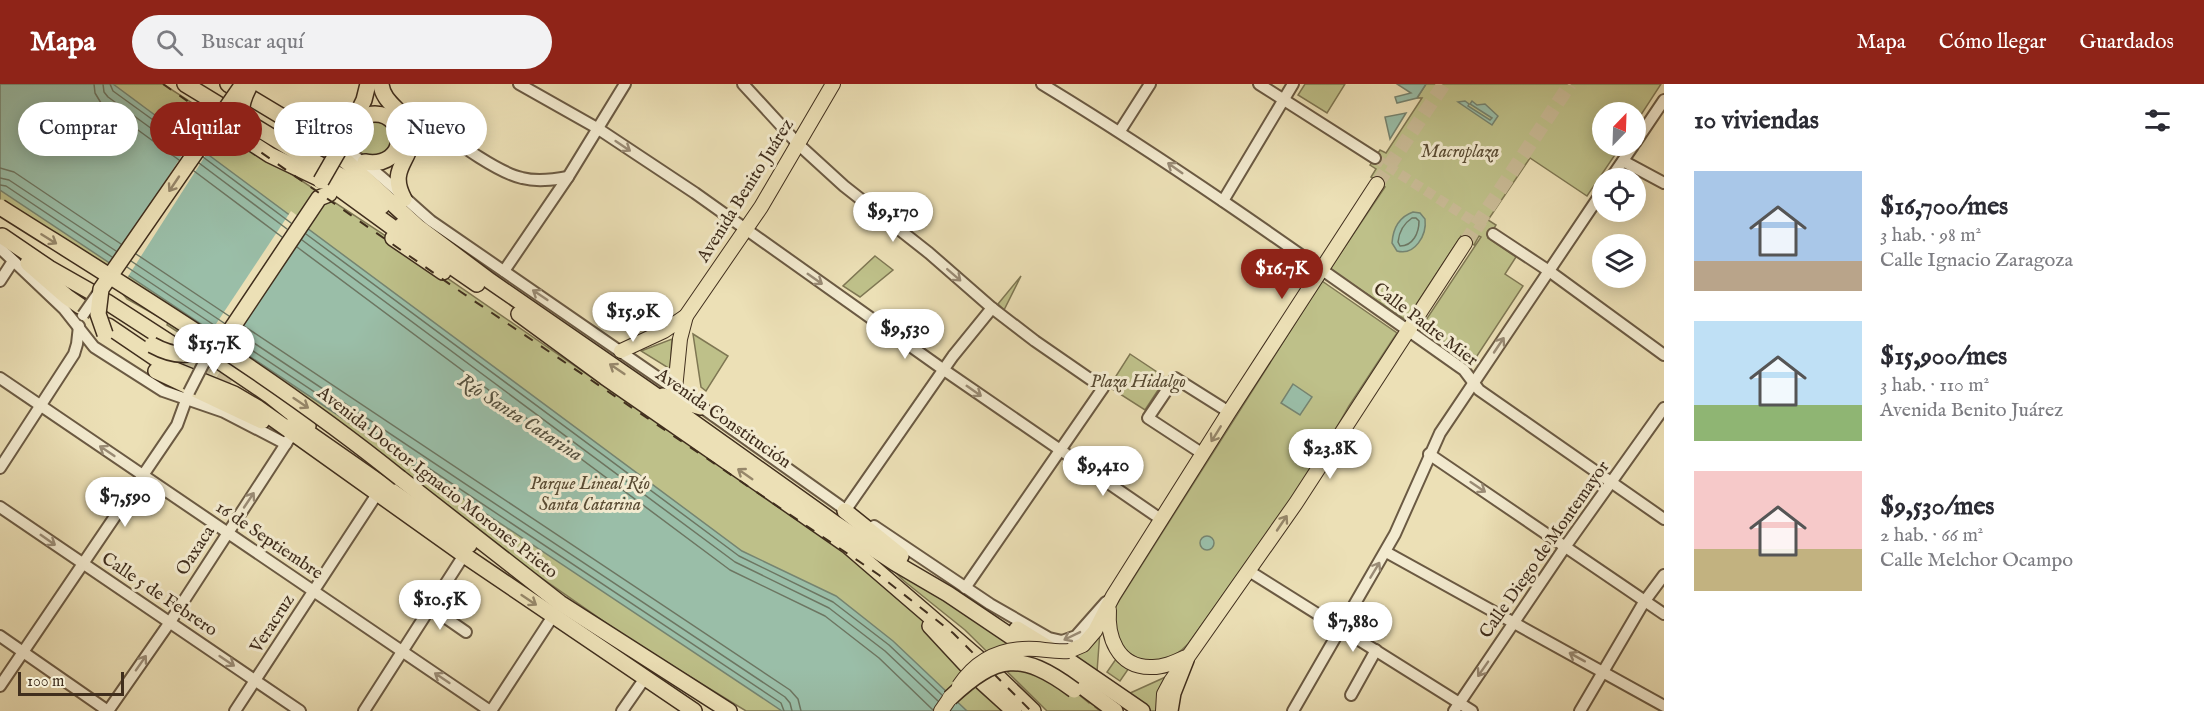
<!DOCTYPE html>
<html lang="es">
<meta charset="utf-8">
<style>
body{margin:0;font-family:"IM FELL English",serif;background:#f2f2f3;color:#2b2b33;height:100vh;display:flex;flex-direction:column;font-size:22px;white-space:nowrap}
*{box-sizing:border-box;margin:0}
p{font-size:20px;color:#7c7c81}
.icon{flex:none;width:33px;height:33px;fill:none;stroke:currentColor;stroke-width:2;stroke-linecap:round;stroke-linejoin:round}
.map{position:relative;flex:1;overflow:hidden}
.sheet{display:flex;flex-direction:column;background:#fff;width:540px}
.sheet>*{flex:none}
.banner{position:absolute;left:18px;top:18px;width:570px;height:54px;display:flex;gap:12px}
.needle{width:39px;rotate:23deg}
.controls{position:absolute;left:1592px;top:18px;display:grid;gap:12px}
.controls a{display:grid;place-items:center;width:54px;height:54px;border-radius:50%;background:#fff;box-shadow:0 3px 15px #0003;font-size:30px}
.scale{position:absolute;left:18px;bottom:15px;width:106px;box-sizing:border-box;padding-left:6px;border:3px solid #402e1d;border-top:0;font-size:16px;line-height:21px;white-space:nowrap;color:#402e1d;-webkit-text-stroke:4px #f3ebd0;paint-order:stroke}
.price{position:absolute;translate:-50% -51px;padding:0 14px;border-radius:21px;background:#fff;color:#222;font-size:20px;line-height:39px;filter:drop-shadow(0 2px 3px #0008)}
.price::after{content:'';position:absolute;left:50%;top:36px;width:18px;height:14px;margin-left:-9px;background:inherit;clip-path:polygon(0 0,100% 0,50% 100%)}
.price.current{background:#8f2418;color:#fff}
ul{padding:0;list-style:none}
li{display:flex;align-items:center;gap:18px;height:150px;padding:0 30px}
li span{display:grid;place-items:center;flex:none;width:168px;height:120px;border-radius:0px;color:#555}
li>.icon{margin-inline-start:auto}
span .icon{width:72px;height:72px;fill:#fffc;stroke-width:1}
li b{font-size:26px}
h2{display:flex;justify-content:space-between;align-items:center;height:72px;padding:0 30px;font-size:26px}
.pill{padding:0 21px;border-radius:27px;background:#fff;box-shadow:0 3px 15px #0003;font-size:21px;line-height:54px}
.pill.current{background:#8f2418;color:#fff}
header{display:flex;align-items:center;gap:36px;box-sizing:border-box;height:84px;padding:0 30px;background:#8f2418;color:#fff}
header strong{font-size:28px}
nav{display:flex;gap:33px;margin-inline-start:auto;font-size:21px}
.search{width:420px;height:54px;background:#f2f2f3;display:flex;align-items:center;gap:15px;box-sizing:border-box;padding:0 21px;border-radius:33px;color:#7c7c81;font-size:22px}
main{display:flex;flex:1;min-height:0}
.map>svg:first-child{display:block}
.green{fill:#bec089;stroke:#7f7753;stroke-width:1.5}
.water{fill:#9abea8;stroke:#768470;stroke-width:1.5}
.pier{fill:#ece0b6}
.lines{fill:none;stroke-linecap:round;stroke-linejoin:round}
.shore{stroke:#6d7662;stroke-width:1.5}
.minor-tunnel{stroke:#cabc97;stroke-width:10;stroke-dasharray:10 5;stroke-linecap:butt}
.major-tunnel{stroke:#cabc97;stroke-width:14;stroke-dasharray:14 7;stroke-linecap:butt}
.highway-tunnel{stroke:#cabc97;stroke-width:15;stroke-dasharray:15 8;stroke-linecap:butt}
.minor-casing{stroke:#6b5a43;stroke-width:14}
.major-casing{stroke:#402e1d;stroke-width:16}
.highway-casing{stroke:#402e1d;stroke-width:18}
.minor{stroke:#f3ebd0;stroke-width:10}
.major{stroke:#ece0b6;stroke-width:14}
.highway{stroke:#ece0b6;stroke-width:15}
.rail{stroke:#402e1d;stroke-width:2;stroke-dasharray:10 10;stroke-linecap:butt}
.minor-bridge-casing{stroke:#6b5a43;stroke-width:14;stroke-linecap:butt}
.major-bridge-casing{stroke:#402e1d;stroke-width:16;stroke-linecap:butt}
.highway-bridge-casing{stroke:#402e1d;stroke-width:18;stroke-linecap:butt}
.minor-bridge{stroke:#f3ebd0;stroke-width:10}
.major-bridge{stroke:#ece0b6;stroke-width:14}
.highway-bridge{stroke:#ece0b6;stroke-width:15}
.oneway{stroke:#9a8c76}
.oneway2{stroke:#96876a}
.labels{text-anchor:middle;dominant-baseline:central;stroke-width:6;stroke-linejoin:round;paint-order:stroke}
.park-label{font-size:18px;font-style:italic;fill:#594b33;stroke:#f3ebd0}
.street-label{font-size:18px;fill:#402e1d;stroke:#f3ebd0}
.water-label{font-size:20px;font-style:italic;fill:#565240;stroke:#f3ebd0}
</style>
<header>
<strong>Mapa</strong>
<div class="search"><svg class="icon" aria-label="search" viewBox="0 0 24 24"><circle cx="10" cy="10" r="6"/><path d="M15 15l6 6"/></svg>Buscar aquí</div>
<nav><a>Mapa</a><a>Cómo llegar</a><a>Guardados</a></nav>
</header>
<main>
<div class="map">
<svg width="1664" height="627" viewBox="0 0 1664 627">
<rect width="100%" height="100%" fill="#ece0b6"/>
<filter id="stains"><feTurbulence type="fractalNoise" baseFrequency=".00333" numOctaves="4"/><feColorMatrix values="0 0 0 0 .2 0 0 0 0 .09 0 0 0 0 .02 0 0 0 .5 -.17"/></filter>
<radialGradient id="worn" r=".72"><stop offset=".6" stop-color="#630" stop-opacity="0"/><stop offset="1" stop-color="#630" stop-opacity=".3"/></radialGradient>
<g class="green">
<polygon points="0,0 163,0 197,22 252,68 273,78 389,154 861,479 900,512 1020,627 746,627 635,559 264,301 179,245 178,248 167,241 168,238 127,215 122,209 0,124"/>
<polygon points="1305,0 1345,0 1327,29 1298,11"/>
<polygon points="1426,0 1661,0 1635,40 1635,28 1602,28 1602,62 1621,62 1587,112 1530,74 1488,136 1496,141 1488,154 1516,173 1505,190 1523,202 1473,278 1422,242 1481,153 1479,152 1474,161 1461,152 1406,236 1330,185 1385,103 1371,93 1376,85 1370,81 1380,66 1386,69 1422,14 1417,14"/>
<polygon points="378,33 395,51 387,69 368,73 351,63 360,42"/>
<polygon points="875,172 893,186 860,213 843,202"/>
<polygon points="1021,192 1004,226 998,220"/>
<path d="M1322 197 1397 249 1349 322 1311 388 1188 560C1155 596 1106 571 1115 523Z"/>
<polygon points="693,250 728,272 706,307 701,303"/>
<polygon points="672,255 670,285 641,267"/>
<polygon points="1130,270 1166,294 1145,326 1109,303"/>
<polygon points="880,473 1012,556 1089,619 1091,616 1097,615 1095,623 1100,627 1047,627 965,546 904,497"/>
<polygon points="1100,547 1097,588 1071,570"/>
<polygon points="1116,575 1129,584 1120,597 1107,588"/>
<polygon points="1170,591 1158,627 1150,627 1128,610"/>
</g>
<g class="water">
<polygon points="0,0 113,0 742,467 836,512 893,557 967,627 782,627 0,106"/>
<polygon points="1397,0 1426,0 1417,14 1397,19 1395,13 1411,9"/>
<polygon points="1465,17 1469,20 1468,22 1490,36 1492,34 1470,20 1472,17 1477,21 1485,20 1498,32 1492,41 1458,18"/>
<polygon points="1406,29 1390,55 1385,33"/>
<path d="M1413 128 1420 129 1425 135C1427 151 1415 172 1397 167L1392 159C1393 144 1399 133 1413 128Z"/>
<polygon points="1293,300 1312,313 1300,331 1281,319"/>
<circle cx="1207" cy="459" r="7"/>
</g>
<g class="pier">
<polygon points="193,54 209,66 127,194 110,183"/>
<polygon points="291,127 307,139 226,260 210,249"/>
</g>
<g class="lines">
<g class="shore">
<polyline points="94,0 95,9 101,19 179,76"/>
<polyline points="103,0 104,8 108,13 185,69"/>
<polyline points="110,0 113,7 189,62"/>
<polyline points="203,73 291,139"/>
<polyline points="199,79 287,145"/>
<polyline points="0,84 14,88 121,160"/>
<polyline points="194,87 282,153"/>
<polyline points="0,94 9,96 116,167"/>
<polyline points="0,101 6,102 112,173"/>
<path d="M1412 134H1416L1419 137C1419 149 1413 162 1400 162L1398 158C1399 148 1403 140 1412 134Z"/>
<polyline points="306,150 739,472 833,518 889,561 942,611"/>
<polyline points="302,156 735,478 829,524 885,567 938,617"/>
<polyline points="297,163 730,486 825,532 879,574 933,626"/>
<polyline points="136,170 229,232"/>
<polyline points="131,177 224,239"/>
<polyline points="127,183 220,245"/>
<polyline points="244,242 790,606 798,615 801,627"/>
<polyline points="239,249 785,613 790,619 792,627"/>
<polyline points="235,255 781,619 784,627"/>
</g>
<polyline class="minor-tunnel" points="1375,74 1493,150"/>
<g class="major-tunnel">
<polyline points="1377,100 1444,0"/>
<polyline points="1465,159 1570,0"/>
</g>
<polyline class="highway-tunnel" points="180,265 231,298"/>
<g class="minor-casing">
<g id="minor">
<polyline points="519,0 597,44 695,109 944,286 1162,436"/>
<polyline points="743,0 798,60 844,102 929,169 992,224 1035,257 1103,304 965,504"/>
<path d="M1042 0C1187 88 1325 188 1464 286L1479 306 1664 435"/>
<polyline points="1259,0 1375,74"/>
<path d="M423 34C447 51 495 88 522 94 537 98 552 96 568 93"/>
<polyline points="1120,47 1150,0"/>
<polyline points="1635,59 1664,16"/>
<path d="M334 60C371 79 399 110 431 137L679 308"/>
<polyline points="1623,77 1664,99"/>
<polyline points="1611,94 1633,62"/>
<polyline points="1223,117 1293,0"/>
<polyline points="1493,150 1549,187 1664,271"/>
<polyline points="0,164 64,225 94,263 163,307 224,328 286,360"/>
<polyline points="504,187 568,93 625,0"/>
<polyline points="0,197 13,177"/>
<polyline points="0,294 490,627"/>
<polyline points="697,320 850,429"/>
<polyline points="1203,370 1148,334 1175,294 1229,328"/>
<polyline points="1429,370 1664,530"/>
<polyline points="0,384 74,270 77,260 79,242"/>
<polyline points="0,423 300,627"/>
<polyline points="845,427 953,272 992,224"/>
<polyline points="874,442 990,520 1049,554 1062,557 1076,552 1106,518"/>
<polyline points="1386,468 1664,622"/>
<polyline points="1249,487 1472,627"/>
<polyline points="430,523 466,548"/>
<polyline points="0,552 108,627"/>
<polyline points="0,602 177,341 189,308"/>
<polyline points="1351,611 1376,566"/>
<polyline points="108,627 170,538 289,355"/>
<polyline points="235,627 377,410"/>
<polyline points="364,627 464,471"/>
<polyline points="491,627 553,532"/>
<polyline points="622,627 645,594"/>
<polyline points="1293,627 1395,450 1440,349 1602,108"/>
<polyline points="1454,627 1565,463 1664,324"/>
<polyline points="1580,627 1644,518 1664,491"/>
</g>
</g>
<g class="major-casing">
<g id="major">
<polyline points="621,267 664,247 686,232 761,123 833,0"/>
<polyline points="675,305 680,255 686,232"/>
<path d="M1109 526C1107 552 1117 583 1150 583 1162 584 1175 578 1186 573"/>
<polyline points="1069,567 1083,561 1095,547 1113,512 1229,328 1377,100"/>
<polyline points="941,627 950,614"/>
<polyline points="1163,627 1164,610 1171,597 1296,419 1465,159"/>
</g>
</g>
<g class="highway-casing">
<g id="highway">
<polyline points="185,0 295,67 352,98 382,122"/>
<polyline points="228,0 301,44 347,78 418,143 490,197 652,309 836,440 895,479 948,510 1055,582 1115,627"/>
<path d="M381 0C383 21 407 27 410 47 416 76 386 82 404 115"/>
<path d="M352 37C360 34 367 30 375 30 408 30 409 85 365 78"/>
<polyline points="344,57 364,16 368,0"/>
<polyline points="253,60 270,71 337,103 407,154"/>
<polyline points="402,141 435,171 477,200"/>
<polyline points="2,152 49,184 93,209"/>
<polyline points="393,154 443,188"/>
<polyline points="28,179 67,213 80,222"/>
<polyline points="107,218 175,262"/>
<polyline points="519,230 605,293 847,461 977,573 1033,627"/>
<polyline points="108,242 170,284 234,310 258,324 464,471 694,627"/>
<polyline points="212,275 219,277 269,311 308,342"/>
<polyline points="219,277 219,266 222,259 319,114 329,110"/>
<polyline points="156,287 262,337"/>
<polyline points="663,312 701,323"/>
<polyline points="294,339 469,461"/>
<polyline points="400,394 560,519 729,627"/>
<polyline points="845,427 901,472"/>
<polyline points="930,542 982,598 1014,627"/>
<polyline points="1017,545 1069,577 1142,627"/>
<polyline points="1170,627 1173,609 1186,576"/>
</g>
</g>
<use href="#minor" class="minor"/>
<use href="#major" class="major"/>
<use href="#highway" class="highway"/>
<polyline class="rail" points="163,0 461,208 879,491 953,549 1031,627"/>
<g class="minor-bridge-casing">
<g id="minor-bridge">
<polyline points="83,231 99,208"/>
<polyline points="189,308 213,261"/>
</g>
</g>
<g class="major-bridge-casing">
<path id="major-bridge" d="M959 602C977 575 1003 563 1036 565 1047 566 1058 568 1069 567"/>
</g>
<g class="highway-bridge-casing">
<g id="highway-bridge">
<path d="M249 3C238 24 238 40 253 60"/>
<polyline points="321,97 344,57"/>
<path d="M0 123C136 209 275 293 400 394"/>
<polyline points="105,250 98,230 101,205 243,0"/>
<path d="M152 261C174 273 191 274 213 261"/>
<path d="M950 614C997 570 1021 567 1074 606"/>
</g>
</g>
<use href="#minor-bridge" class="minor-bridge"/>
<use href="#major-bridge" class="major-bridge"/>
<use href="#highway-bridge" class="highway-bridge"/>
</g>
<defs><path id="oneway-shaft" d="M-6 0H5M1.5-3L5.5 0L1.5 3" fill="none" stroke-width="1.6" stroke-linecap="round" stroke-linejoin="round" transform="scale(1.5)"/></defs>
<g class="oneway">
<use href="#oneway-shaft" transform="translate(623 62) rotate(34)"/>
<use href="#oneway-shaft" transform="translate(1175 84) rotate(-145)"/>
<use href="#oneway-shaft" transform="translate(954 191) rotate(41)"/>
<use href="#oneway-shaft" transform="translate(815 195) rotate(35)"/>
<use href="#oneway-shaft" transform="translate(540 211) rotate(-146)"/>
<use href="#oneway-shaft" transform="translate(1499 261) rotate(-56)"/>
<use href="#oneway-shaft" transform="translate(974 307) rotate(35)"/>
<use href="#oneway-shaft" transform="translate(107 367) rotate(-146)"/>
<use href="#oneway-shaft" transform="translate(1478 403) rotate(34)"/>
<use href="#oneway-shaft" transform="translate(249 416) rotate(-56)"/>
<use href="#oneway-shaft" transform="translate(48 456) rotate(35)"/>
<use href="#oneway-shaft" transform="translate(1375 486) rotate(-59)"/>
<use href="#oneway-shaft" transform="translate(1072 552) rotate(154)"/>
<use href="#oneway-shaft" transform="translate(1577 573) rotate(-151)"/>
<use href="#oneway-shaft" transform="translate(227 577) rotate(34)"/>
<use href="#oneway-shaft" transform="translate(141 579) rotate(-55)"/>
<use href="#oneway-shaft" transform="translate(1483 585) rotate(125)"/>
<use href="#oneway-shaft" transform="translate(442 594) rotate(-146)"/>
</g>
<g class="oneway2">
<use href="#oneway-shaft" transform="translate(174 100) rotate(124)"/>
<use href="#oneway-shaft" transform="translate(49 155) rotate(32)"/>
<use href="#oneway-shaft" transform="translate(617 285) rotate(-146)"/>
<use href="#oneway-shaft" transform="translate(301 319) rotate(34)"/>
<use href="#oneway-shaft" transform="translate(1216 350) rotate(122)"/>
<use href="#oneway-shaft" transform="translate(745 390) rotate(-145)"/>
<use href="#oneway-shaft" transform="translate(1282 439) rotate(-56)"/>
<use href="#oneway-shaft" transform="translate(529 516) rotate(34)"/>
</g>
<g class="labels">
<g class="park-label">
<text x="1460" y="68">Macroplaza</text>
<text x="1138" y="298">Plaza Hidalgo</text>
<text x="590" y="400">Parque Lineal Río<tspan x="590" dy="21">Santa Catarina</tspan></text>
</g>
<g class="street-label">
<text transform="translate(746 107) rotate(-58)">Avenida Benito Juárez</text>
<text transform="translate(1425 241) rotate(37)">Calle Padre Mier</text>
<text transform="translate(723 335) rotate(35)">Avenida Constitución</text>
<text transform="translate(437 399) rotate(38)">Avenida Doctor Ignacio Morones Prieto</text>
<text transform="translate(269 457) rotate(34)">16 de Septiembre</text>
<text transform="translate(1545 466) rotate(-55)">Calle Diego de Montemayor</text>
<text transform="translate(196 467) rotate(-57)">Oaxaca</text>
<text transform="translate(159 511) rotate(34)">Calle 5 de Febrero</text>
<text transform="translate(273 540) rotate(-57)">Veracruz</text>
</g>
<g class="water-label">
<text transform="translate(520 334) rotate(33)">Río Santa Catarina</text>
</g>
</g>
<rect width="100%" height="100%" filter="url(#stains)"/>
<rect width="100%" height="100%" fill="url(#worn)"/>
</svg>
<div class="controls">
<a><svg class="needle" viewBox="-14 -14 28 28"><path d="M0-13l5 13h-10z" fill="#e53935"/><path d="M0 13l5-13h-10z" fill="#7c7c81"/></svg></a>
<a><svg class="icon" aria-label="locate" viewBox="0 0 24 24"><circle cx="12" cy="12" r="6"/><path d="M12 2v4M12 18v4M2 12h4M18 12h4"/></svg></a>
<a><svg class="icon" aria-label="layers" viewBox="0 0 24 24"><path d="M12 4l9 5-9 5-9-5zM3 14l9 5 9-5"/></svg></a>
</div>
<div class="scale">100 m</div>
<b class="price" style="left:893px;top:159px">$9,170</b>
<b class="price current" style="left:1282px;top:216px">$16.7K</b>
<b class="price" style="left:633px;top:259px">$15.9K</b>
<b class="price" style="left:905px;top:276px">$9,530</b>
<b class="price" style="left:214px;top:291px">$15.7K</b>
<b class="price" style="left:1330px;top:396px">$23.8K</b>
<b class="price" style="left:1103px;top:413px">$9,410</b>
<b class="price" style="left:125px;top:444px">$7,590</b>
<b class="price" style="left:440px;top:547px">$10.5K</b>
<b class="price" style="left:1353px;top:569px">$7,880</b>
<div class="banner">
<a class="pill">Comprar</a>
<a class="pill current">Alquilar</a>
<a class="pill">Filtros</a>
<a class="pill">Nuevo</a>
</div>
</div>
<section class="sheet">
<h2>10 viviendas<svg class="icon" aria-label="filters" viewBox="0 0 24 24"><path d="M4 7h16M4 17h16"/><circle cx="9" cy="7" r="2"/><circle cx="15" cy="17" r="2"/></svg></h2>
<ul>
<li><span style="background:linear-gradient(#a9c7e8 75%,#b9a48a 0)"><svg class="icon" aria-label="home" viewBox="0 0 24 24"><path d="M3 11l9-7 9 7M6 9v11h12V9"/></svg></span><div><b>$16,700/mes</b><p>3 hab. · 98 m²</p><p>Calle Ignacio Zaragoza</p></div></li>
<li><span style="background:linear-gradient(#bfe0f5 70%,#8fb573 0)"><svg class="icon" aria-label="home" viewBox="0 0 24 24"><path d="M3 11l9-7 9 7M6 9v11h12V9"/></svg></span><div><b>$15,900/mes</b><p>3 hab. · 110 m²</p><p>Avenida Benito Juárez</p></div></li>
<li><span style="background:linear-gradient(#f6c9c9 65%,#c2b280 0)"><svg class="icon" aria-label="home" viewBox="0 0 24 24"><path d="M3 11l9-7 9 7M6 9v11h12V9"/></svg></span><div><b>$9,530/mes</b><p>2 hab. · 66 m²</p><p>Calle Melchor Ocampo</p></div></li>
</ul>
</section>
</main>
